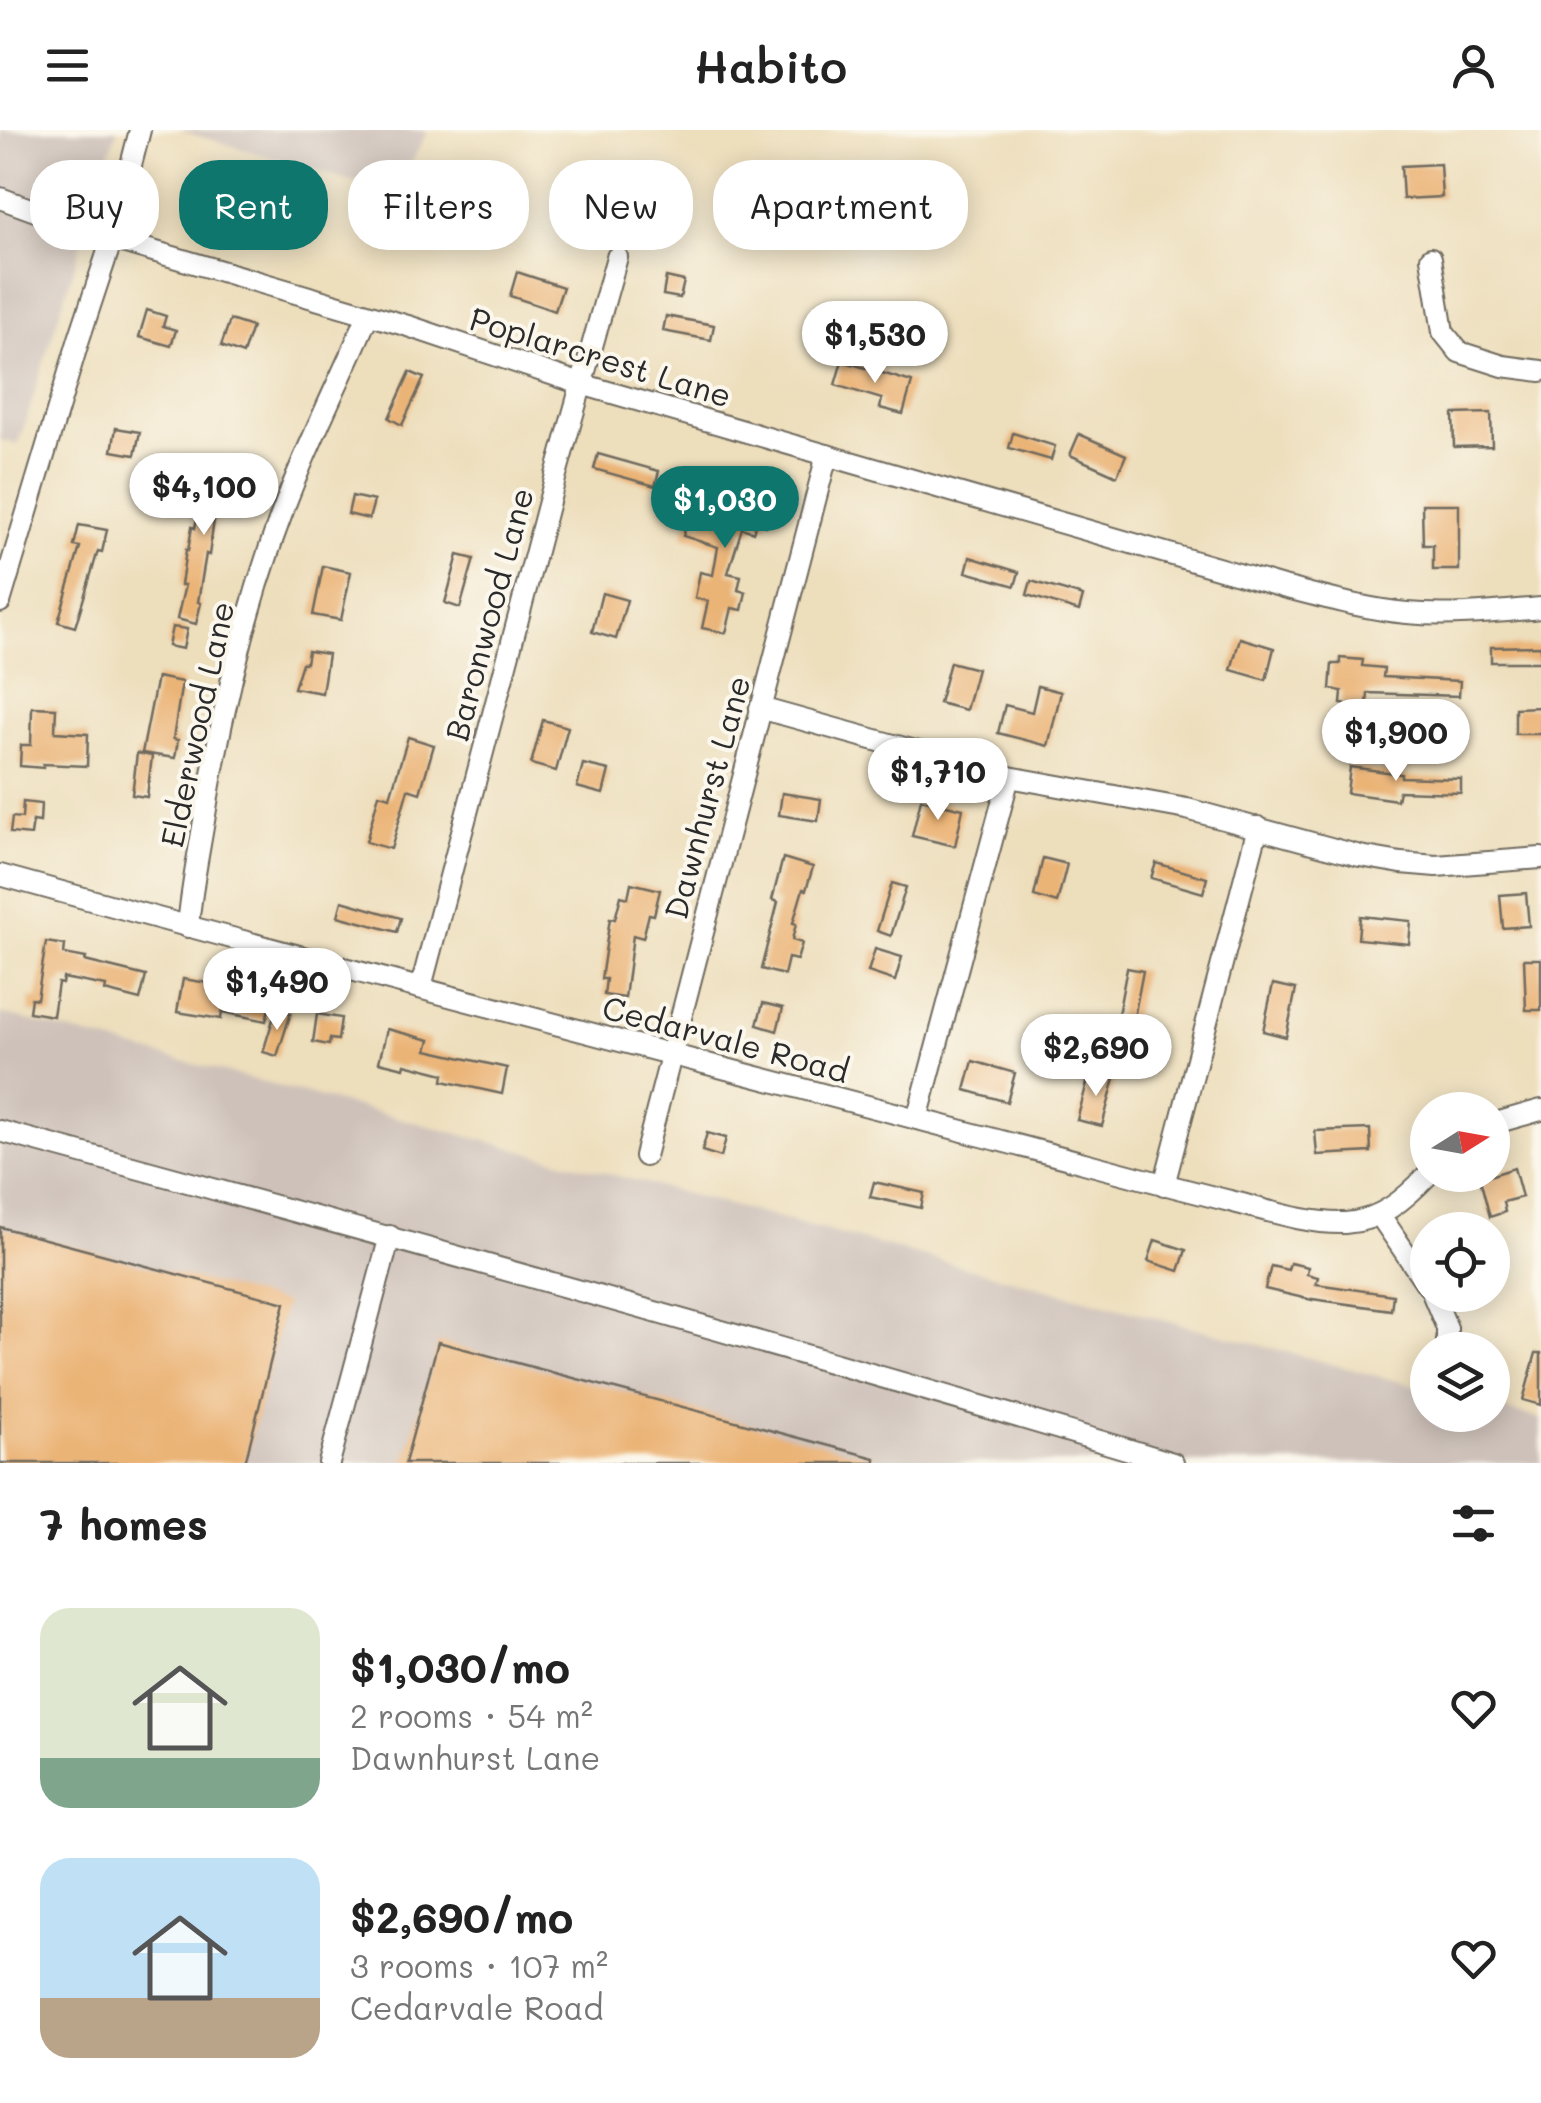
<!DOCTYPE html>
<meta charset="utf-8">
<style>
body{margin:0;font-family:Mali,sans-serif;background:#f2f2f2;color:#222;height:100vh;display:flex;flex-direction:column;font-size:38px;white-space:nowrap}
*{box-sizing:border-box;margin:0}
p{font-size:32px;color:#767676}
.icon{flex:none;width:55px;height:55px;fill:none;stroke:currentColor;stroke-width:2;stroke-linecap:round;stroke-linejoin:round}
.map{position:relative;height:1333px;overflow:hidden}
.side{display:flex;flex-direction:column;background:#fff;flex:1}
.side>*{flex:none}
.banner{position:absolute;left:30px;top:30px;width:1000px;height:90px;display:flex;gap:20px}
.needle{width:65px;rotate:79deg}
.buttons{position:absolute;left:1410px;top:962px;display:grid;gap:20px}
.buttons a{display:grid;place-items:center;width:100px;height:100px;border-radius:50%;background:#fff;box-shadow:0 5px 25px #0003;font-size:50px}
.price{position:absolute;translate:-50% -85px;padding:0 22px;border-radius:35px;background:#fff;color:#222;font-size:32px;line-height:65px;filter:drop-shadow(0 2px 5px #0008)}
.price::after{content:'';position:absolute;left:50%;top:60px;width:30px;height:22px;margin-left:-15px;background:inherit;clip-path:polygon(0 0,100% 0,50% 100%)}
.price.selected{background:#0f766e;color:#fff}
ul{padding:0;list-style:none}
li{display:flex;align-items:center;gap:30px;height:250px;padding:0 40px}
li span{display:grid;place-items:center;flex:none;width:280px;height:200px;border-radius:30px;color:#555}
li>.icon{margin-inline-start:auto}
span .icon{width:120px;height:120px;fill:#fffc;stroke-width:1}
li b{font-size:42px}
h2{display:flex;justify-content:space-between;align-items:center;height:120px;padding:0 40px;font-size:42px}
.tag{padding:0 35px;border-radius:40px;background:#fff;box-shadow:0 5px 25px #0003;font-size:35px;line-height:90px}
.tag.selected{background:#0f766e;color:#fff}
header{display:flex;justify-content:space-between;align-items:center;height:130px;padding:0 40px;background:#fff;font-size:45px;font-weight:600}
.map>svg:first-child{display:block}
.industrial{fill:#cec1b9}
.building{fill:#ebb477}
.lines{fill:none;stroke-linecap:round;stroke-linejoin:round}
.minor-casing{stroke:#6f6a5e;stroke-width:24}
.minor{stroke:#fff;stroke-width:20}
.labels{text-anchor:middle;dominant-baseline:central;stroke-width:8;stroke-linejoin:round;paint-order:stroke}
.street-label{font-size:32px;fill:#2b2b2b;stroke:#fbf7ec}
</style>
<header><svg class="icon" aria-label="menu" viewBox="0 0 24 24"><path d="M4 6h16M4 12h16M4 18h16"/></svg>Habito<svg class="icon" aria-label="person" viewBox="0 0 24 24"><circle cx="12" cy="8" r="4"/><path d="M4 21q1-7 8-7t8 7"/></svg></header>
<div class="map">
<svg width="1541" height="1333" viewBox="0 0 1541 1333">
<rect width="100%" height="100%" fill="#fbf7ec"/>
<filter id="ink" filterUnits="userSpaceOnUse"><feTurbulence type="fractalNoise" baseFrequency=".01" numOctaves="2"/><feDisplacementMap in="SourceGraphic" scale="20" xChannelSelector="R" yChannelSelector="G"/><feConvolveMatrix kernelMatrix="1 2 1 2 8 2 1 2 1" color-interpolation-filters="sRGB"/></filter>
<filter id="wash" filterUnits="userSpaceOnUse"><feTurbulence type="fractalNoise" baseFrequency=".0048" numOctaves="4" result="noise"/><feDisplacementMap in="SourceGraphic" scale="40" xChannelSelector="R" yChannelSelector="G"/><feGaussianBlur stdDeviation="2.25" result="paint"/><feColorMatrix in="noise" values="0 0 0 0 0 0 0 0 0 0 0 0 0 0 0 0 0 1.4 0 .05"/><feComposite in="paint" operator="in"/></filter>
<g filter="url(#wash)">
<rect width="100%" height="100%" fill="#eddebc"/>
<g class="industrial">
<polygon points="0,0 117,0 18,315 0,310"/>
<polygon points="178,0 428,0 396,64"/>
<polygon points="0,883 1427,1259 1428,1285 1492,1285 1493,1276 1541,1289 1541,1333 0,1333"/>
</g>
<g id="blocks">
<g class="building">
<polygon points="1440,34 1442,67 1403,69 1401,36"/>
<polygon points="517,142 563,157 555,181 510,166"/>
<polygon points="666,147 684,151 680,168 663,165"/>
<polygon points="147,180 166,186 163,196 176,200 171,216 139,207"/>
<polygon points="666,186 714,195 711,210 663,201"/>
<polygon points="230,190 252,197 243,224 221,216"/>
<polygon points="842,231 912,252 903,284 880,278 882,269 835,255"/>
<polygon points="410,242 424,248 402,295 389,288"/>
<polygon points="1491,283 1492,316 1454,317 1453,284"/>
<polygon points="116,298 140,302 135,325 112,321"/>
<polygon points="1013,303 1055,316 1051,330 1009,318"/>
<polygon points="1079,304 1126,325 1117,346 1070,325"/>
<polygon points="598,324 659,341 655,356 594,339"/>
<polygon points="221,332 240,336 235,359 226,358 221,384 215,383 209,425 206,424 198,472 201,473 196,494 177,489 185,455 181,455 186,420 188,421 192,397 195,398 207,340 219,343"/>
<polygon points="718,354 774,373 766,396 756,393 753,402 742,398 728,443 741,446 738,460 746,462 742,480 732,478 726,503 702,498 708,471 695,468 700,442 713,445 718,417 683,406 688,390 704,394"/>
<polygon points="352,366 374,371 369,389 348,384"/>
<polygon points="1422,374 1459,374 1459,440 1433,440 1433,415 1423,415"/>
<polygon points="79,395 107,400 102,422 98,421 75,497 58,492 80,417 74,416"/>
<polygon points="458,425 474,429 460,478 445,473"/>
<polygon points="970,427 1019,442 1015,456 966,442"/>
<polygon points="323,436 351,442 341,490 313,485"/>
<polygon points="1031,451 1083,466 1079,481 1027,465"/>
<polygon points="602,463 627,470 616,509 592,502"/>
<polygon points="172,497 187,499 183,519 168,516"/>
<polygon points="1240,508 1274,518 1266,550 1231,540"/>
<polygon points="1541,516 1541,532 1491,532 1491,517"/>
<polygon points="308,521 328,524 322,563 294,558 302,533 306,533"/>
<polygon points="1340,528 1363,530 1362,536 1384,538 1383,547 1460,551 1459,566 1368,563 1367,577 1341,574 1342,561 1330,559 1332,534 1340,534"/>
<polygon points="950,532 977,539 966,580 939,573"/>
<polygon points="157,547 182,552 173,609 178,610 175,628 142,623"/>
<polygon points="1038,556 1061,562 1048,616 998,603 1005,575 1032,582"/>
<polygon points="32,577 56,578 55,602 88,604 87,636 43,634 43,638 20,636 21,615 31,615"/>
<polygon points="1541,577 1541,604 1515,604 1515,578"/>
<polygon points="543,590 568,597 556,641 531,634"/>
<polygon points="408,607 434,615 420,663 408,659 391,719 366,712 379,664 390,667"/>
<polygon points="137,623 152,626 147,667 132,665"/>
<polygon points="583,634 609,640 603,664 577,657"/>
<polygon points="1350,637 1401,644 1401,647 1461,649 1461,663 1399,661 1397,670 1347,663"/>
<polygon points="782,663 821,669 818,691 779,685"/>
<polygon points="921,669 963,679 955,716 912,706"/>
<polygon points="23,672 41,674 40,692 33,691 31,705 10,703 12,687 22,688"/>
<polygon points="783,728 813,737 806,760 803,759 793,793 796,794 792,810 802,813 797,830 788,828 784,845 761,839 778,772 772,770"/>
<polygon points="1043,728 1067,734 1057,773 1034,766"/>
<polygon points="1156,733 1207,748 1203,763 1151,748"/>
<polygon points="631,753 660,760 654,785 649,784 643,808 633,805 625,868 604,865 606,849 601,849 610,788 615,789 621,766 628,768"/>
<polygon points="892,753 906,757 891,806 877,801"/>
<polygon points="1526,763 1529,796 1503,798 1500,765"/>
<polygon points="342,771 401,788 397,802 338,786"/>
<polygon points="1360,786 1411,791 1409,814 1358,809"/>
<polygon points="46,812 65,815 64,824 86,828 85,831 146,846 140,870 105,861 106,856 63,848 62,854 58,853 53,886 29,882 31,868 37,869"/>
<polygon points="875,819 902,827 895,851 868,842"/>
<polygon points="1524,829 1541,829 1541,880 1526,880"/>
<polygon points="1127,838 1143,841 1133,893 1117,890"/>
<polygon points="183,849 227,856 226,860 271,870 266,891 222,882 221,889 177,882"/>
<polygon points="1273,854 1296,859 1286,907 1263,901"/>
<polygon points="763,873 783,878 777,901 757,895"/>
<polygon points="276,880 291,883 277,926 263,922"/>
<polygon points="317,884 341,888 338,910 330,909 329,915 313,912"/>
<polygon points="1047,890 1103,905 1096,929 1041,914"/>
<polygon points="387,899 430,910 427,920 507,938 502,964 443,951 444,944 405,934 404,938 379,932"/>
<polygon points="973,931 1015,943 1007,972 965,960"/>
<polygon points="1090,942 1115,948 1102,996 1077,990"/>
<polygon points="1370,999 1371,1022 1317,1025 1315,1001"/>
<polygon points="707,1003 726,1008 721,1027 702,1021"/>
<polygon points="1514,1038 1522,1067 1503,1072 1505,1082 1490,1087 1480,1049"/>
<polygon points="874,1052 924,1063 921,1078 870,1067"/>
<polygon points="0,1097 285,1173 245,1333 0,1333"/>
<polygon points="1155,1110 1186,1120 1179,1141 1148,1131"/>
<polygon points="1290,1133 1308,1137 1307,1144 1318,1147 1316,1154 1393,1165 1391,1180 1312,1169 1312,1170 1265,1159 1271,1136 1288,1140"/>
<polygon points="438,1212 875,1328 875,1333 405,1333"/>
<polygon points="1536,1223 1541,1223 1541,1275 1523,1270"/>
</g>
</g>
</g>
<g filter="url(#ink)">
<use href="#blocks" fill-opacity="0" stroke="#6f6a5e" stroke-width="2.5"/>
<g class="lines">
<g class="minor-casing">
<g id="minor">
<path d="M0 68 112 109 408 196 581 254 1283 457C1323 467 1365 479 1407 483 1452 487 1496 482 1541 478"/>
<polyline points="1431,128 1443,202 1459,222 1503,236 1541,241"/>
<polyline points="0,472 79,209 112,109 140,0"/>
<polyline points="760,578 1009,647 1187,679 1360,726 1401,733 1436,736 1541,728"/>
<path d="M0 745C325 835 652 919 978 1005 1064 1027 1148 1051 1234 1072 1269 1081 1308 1094 1345 1093 1380 1091 1405 1069 1428 1045"/>
<path d="M188 797C191 761 198 727 204 691 221 581 248 471 288 367 312 305 342 246 368 185"/>
<polyline points="421,857 556,345 617,127"/>
<polyline points="917,989 1009,647"/>
<polyline points="1492,994 1541,980"/>
<path d="M0 1001C392 1107 784 1216 1173 1333"/>
<polyline points="645,1026 827,325"/>
<polyline points="1164,1055 1258,697"/>
<polyline points="1379,1084 1428,1156"/>
<polyline points="1433,1165 1447,1198 1447,1220"/>
<polyline points="329,1333 390,1106"/>
</g>
</g>
<use href="#minor" class="minor"/>
</g>
</g>
<g class="labels">
<g class="street-label">
<text transform="translate(601 226) rotate(17)">Poplarcrest Lane</text>
<text transform="translate(488 484) rotate(-75)">Baronwood Lane</text>
<text transform="translate(196 594) rotate(-78)">Elderwood Lane</text>
<text transform="translate(706 667) rotate(-75)">Dawnhurst Lane</text>
<text transform="translate(726 908) rotate(15)">Cedarvale Road</text>
</g>
</g>
</svg>
<div class="buttons">
<a><svg class="needle" viewBox="-14 -14 28 28"><path d="M0-13l5 13h-10z" fill="#e53935"/><path d="M0 13l5-13h-10z" fill="#767676"/></svg></a>
<a><svg class="icon" aria-label="locate" viewBox="0 0 24 24"><circle cx="12" cy="12" r="6"/><path d="M12 2v4M12 18v4M2 12h4M18 12h4"/></svg></a>
<a><svg class="icon" aria-label="layers" viewBox="0 0 24 24"><path d="M12 4l9 5-9 5-9-5zM3 14l9 5 9-5"/></svg></a>
</div>
<b class="price" style="left:875px;top:256px">$1,530</b>
<b class="price" style="left:204px;top:408px">$4,100</b>
<b class="price selected" style="left:725px;top:421px">$1,030</b>
<b class="price" style="left:1396px;top:654px">$1,900</b>
<b class="price" style="left:938px;top:693px">$1,710</b>
<b class="price" style="left:277px;top:903px">$1,490</b>
<b class="price" style="left:1096px;top:969px">$2,690</b>
<div class="banner">
<a class="tag">Buy</a>
<a class="tag selected">Rent</a>
<a class="tag">Filters</a>
<a class="tag">New</a>
<a class="tag">Apartment</a>
</div>
</div>
<section class="side">
<h2>7 homes<svg class="icon" aria-label="filters" viewBox="0 0 24 24"><path d="M4 7h16M4 17h16"/><circle cx="9" cy="7" r="2"/><circle cx="15" cy="17" r="2"/></svg></h2>
<ul>
<li><span style="background:linear-gradient(#dfe7d0 75%,#7fa58c 0)"><svg class="icon" aria-label="home" viewBox="0 0 24 24"><path d="M3 11l9-7 9 7M6 9v11h12V9"/></svg></span><div><b>$1,030/mo</b><p>2 rooms · 54 m²</p><p>Dawnhurst Lane</p></div><svg class="icon" aria-label="heart" viewBox="0 0 24 24"><path d="M12 20l-8-8c-3-5 5-10 8-4 3-6 11-1 8 4z"/></svg></li>
<li><span style="background:linear-gradient(#bfe0f5 70%,#b9a48a 0)"><svg class="icon" aria-label="home" viewBox="0 0 24 24"><path d="M3 11l9-7 9 7M6 9v11h12V9"/></svg></span><div><b>$2,690/mo</b><p>3 rooms · 107 m²</p><p>Cedarvale Road</p></div><svg class="icon" aria-label="heart" viewBox="0 0 24 24"><path d="M12 20l-8-8c-3-5 5-10 8-4 3-6 11-1 8 4z"/></svg></li>
</ul>
</section>
